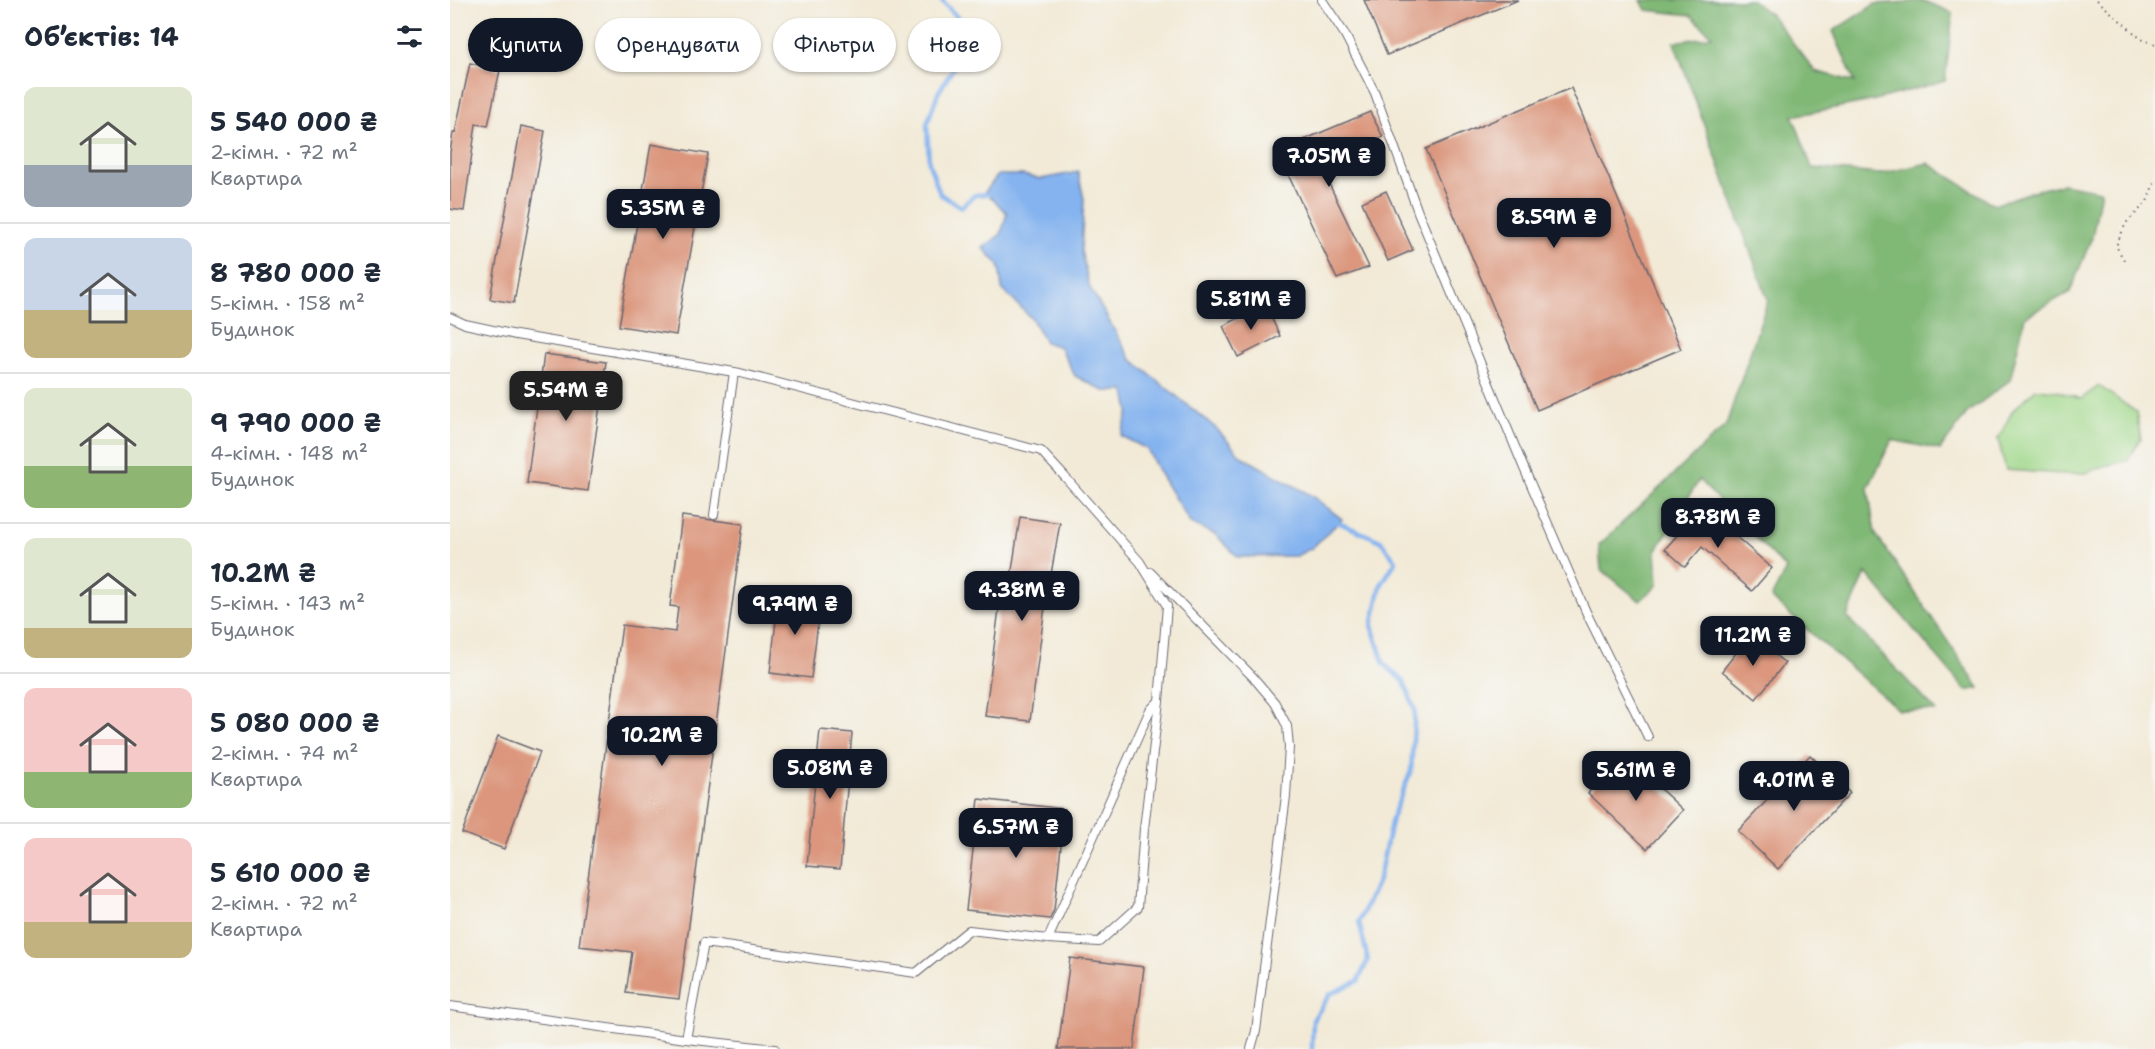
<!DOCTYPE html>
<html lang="uk">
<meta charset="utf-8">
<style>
body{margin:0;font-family:"Shantell Sans",sans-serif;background:#f6f6f7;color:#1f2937;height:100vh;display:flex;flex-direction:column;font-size:22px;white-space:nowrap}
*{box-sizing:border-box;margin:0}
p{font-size:20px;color:#747a83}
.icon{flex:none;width:33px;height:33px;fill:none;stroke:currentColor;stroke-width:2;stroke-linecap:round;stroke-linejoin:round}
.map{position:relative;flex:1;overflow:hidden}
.panel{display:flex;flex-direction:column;background:#fff;width:450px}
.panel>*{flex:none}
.banner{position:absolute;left:18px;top:18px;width:570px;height:54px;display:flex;gap:12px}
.price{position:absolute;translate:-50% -51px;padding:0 14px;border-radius:12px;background:#111827;color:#fff;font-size:20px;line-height:39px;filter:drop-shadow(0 2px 3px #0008)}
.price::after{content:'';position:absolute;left:50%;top:36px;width:18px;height:14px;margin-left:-9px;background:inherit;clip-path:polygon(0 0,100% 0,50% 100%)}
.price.selected{background:#222;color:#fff}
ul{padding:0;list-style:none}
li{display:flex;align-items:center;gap:18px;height:150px;padding:0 24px}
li+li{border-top:2px solid #e0e1e3}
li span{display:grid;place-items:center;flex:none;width:168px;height:120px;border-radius:12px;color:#555}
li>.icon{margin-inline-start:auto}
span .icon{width:72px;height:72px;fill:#fffc;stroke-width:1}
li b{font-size:26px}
h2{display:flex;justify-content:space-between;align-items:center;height:72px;padding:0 24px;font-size:26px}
.pill{padding:0 21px;border-radius:27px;background:#fff;box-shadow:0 2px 4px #0004;font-size:21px;line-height:54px}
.pill.selected{background:#111827;color:#fff}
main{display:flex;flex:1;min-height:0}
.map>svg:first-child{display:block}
.green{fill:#a0d88a;stroke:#617d62;stroke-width:1.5}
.forest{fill:#80b876;stroke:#516d58;stroke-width:1.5}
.water{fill:#84b3ef;stroke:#536a95;stroke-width:1.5}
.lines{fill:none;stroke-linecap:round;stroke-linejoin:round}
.stream{stroke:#84b3ef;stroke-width:4.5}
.building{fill:#db967d}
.lane-casing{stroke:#6b6872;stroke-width:10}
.path{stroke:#6b6872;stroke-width:2;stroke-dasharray:1.5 4.5;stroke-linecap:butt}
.lane{stroke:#fff;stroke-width:8}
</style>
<main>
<section class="panel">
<h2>Об’єктів: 14<svg class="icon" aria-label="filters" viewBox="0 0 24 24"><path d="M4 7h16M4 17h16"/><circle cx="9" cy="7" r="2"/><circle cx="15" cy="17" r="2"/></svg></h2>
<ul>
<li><span style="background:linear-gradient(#dfe7d0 65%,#9aa5b1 0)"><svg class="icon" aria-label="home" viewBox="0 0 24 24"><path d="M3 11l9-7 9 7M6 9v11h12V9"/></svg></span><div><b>5 540 000 ₴</b><p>2-кімн. · 72 m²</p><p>Квартира</p></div></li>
<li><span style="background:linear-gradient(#c9d6e8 60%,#c2b280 0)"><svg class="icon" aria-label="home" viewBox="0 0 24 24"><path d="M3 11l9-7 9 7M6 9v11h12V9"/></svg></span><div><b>8 780 000 ₴</b><p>5-кімн. · 158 m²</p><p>Будинок</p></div></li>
<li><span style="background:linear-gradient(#dfe7d0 65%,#8fb573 0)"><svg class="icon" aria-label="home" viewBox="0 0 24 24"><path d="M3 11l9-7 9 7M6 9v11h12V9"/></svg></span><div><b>9 790 000 ₴</b><p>4-кімн. · 148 m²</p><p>Будинок</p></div></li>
<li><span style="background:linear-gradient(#dfe7d0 75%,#c2b280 0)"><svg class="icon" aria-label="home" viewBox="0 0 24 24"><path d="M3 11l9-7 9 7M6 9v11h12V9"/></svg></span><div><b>10.2M ₴</b><p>5-кімн. · 143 m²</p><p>Будинок</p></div></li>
<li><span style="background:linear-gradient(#f6c9c9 70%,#8fb573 0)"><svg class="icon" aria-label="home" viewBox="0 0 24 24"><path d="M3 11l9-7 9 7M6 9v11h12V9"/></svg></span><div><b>5 080 000 ₴</b><p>2-кімн. · 74 m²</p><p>Квартира</p></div></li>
<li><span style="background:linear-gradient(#f6c9c9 70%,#c2b280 0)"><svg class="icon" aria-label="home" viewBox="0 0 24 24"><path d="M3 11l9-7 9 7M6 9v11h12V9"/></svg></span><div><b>5 610 000 ₴</b><p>2-кімн. · 72 m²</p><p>Квартира</p></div></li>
</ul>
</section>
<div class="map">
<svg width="1705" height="1049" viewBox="0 0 1705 1049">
<rect width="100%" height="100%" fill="#f6f6f2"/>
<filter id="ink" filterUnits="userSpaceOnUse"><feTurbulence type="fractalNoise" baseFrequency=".0167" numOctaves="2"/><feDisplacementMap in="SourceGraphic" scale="12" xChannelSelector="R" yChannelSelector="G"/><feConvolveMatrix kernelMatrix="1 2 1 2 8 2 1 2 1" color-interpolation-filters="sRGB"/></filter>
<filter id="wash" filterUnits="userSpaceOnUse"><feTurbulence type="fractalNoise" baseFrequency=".008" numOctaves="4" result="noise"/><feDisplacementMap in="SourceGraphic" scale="24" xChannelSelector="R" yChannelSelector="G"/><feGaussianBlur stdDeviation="1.35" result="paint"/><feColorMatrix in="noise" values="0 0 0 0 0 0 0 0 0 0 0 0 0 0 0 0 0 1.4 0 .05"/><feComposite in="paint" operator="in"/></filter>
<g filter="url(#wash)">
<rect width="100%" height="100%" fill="#f2ead7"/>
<polygon class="green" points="1649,386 1686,412 1691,439 1677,461 1654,466 1636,473 1613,474 1556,470 1548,439 1563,410 1586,389 1607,391 1631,399"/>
<polygon class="forest" points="1191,0 1302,0 1322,16 1365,71 1405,82 1383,31 1425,4 1474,1 1503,13 1495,81 1421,101 1343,116 1362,168 1430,174 1478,163 1544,205 1583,191 1613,184 1651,191 1642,237 1620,292 1575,317 1560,380 1517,413 1490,450 1442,440 1418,488 1425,533 1529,688 1516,691 1416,573 1397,617 1486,711 1449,710 1321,598 1336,569 1249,480 1206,551 1208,585 1190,601 1151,569 1149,545 1276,425 1318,300 1224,42 1262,36 1241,15 1196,10"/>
<polygon class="water" points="628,172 634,199 631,251 639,286 681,359 767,429 791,456 862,496 892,519 862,548 846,556 788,557 766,535 740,523 710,474 697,449 671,436 679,411 675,391 654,391 625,376 610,347 595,342 582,319 552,289 549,265 533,248 551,234 557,213 535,192 548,175 573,175 591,179"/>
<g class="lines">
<g class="stream">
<polyline points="491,0 508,18 519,34 504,67 488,93 477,124 479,163 490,194 511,207 525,195 541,194"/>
<polyline points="862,1049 863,1020 880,994 908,981 918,960 909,922 929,878 942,818 961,771 965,710 954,682 934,664 922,626 931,585 946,561 931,541 885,521"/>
</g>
</g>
<g id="blocks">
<g class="building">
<polygon points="914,0 1068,0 937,55"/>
<polygon points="20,63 50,70 38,126 26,124 14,211 0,209 0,153 3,133 5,133"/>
<polygon points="1121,88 1231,349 1087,410 976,149"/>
<polygon points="920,112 933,137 871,167 919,267 887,279 827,151"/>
<polygon points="71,126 95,131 64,303 40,299"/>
<polygon points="201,144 258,154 226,335 169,326"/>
<polygon points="936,191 963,250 938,261 912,202"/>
<polygon points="815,305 830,336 788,357 773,326"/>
<polygon points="94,354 156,362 138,491 77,483"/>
<polygon points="1252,507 1322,568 1302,591 1252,547 1235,567 1215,549"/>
<polygon points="232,516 293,524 229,999 176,993 182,952 129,946 172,625 225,632 228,607 220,606"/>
<polygon points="570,517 610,523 594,614 580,721 535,716 549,609 556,610"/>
<polygon points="329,594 371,599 361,678 320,673"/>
<polygon points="1300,635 1335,663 1306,699 1272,671"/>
<polygon points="370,730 402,733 390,869 357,866"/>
<polygon points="48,736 90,752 54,849 12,833"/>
<polygon points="1174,755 1233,810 1197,849 1138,793"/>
<polygon points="1360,755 1400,793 1328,869 1288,831"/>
<polygon points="529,799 615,809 604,910 600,919 516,910"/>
<polygon points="620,958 694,967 684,1049 608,1049"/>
</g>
</g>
</g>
<g filter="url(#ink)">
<use href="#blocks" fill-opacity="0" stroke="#6b6872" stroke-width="1.5"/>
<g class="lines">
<g class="lane-casing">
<g id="lane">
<polyline points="872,0 894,33 925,93 968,212 1073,466 1137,614 1198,737"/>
<polyline points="0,317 15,324 66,335 290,373 591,451 615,477 690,562 717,606 709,701 700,710 598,939"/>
<polyline points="264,515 284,372"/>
<polyline points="700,572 803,677 825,703 837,726 839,747 836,796 806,1031 801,1049"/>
<polyline points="0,1006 236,1039"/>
<polyline points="325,1049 236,1039 254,943 466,973 519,930 598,939 649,942 688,907 694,829 709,701"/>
</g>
</g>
<g class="path">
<polyline points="1647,0 1691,39 1705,44"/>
<polyline points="1674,260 1666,246 1676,223 1697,202 1705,180"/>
</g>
<use href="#lane" class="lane"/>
</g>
</g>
</svg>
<b class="price" style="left:879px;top:188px">7.05M ₴</b>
<b class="price" style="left:213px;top:240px">5.35M ₴</b>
<b class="price" style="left:1104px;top:249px">8.59M ₴</b>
<b class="price" style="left:801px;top:331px">5.81M ₴</b>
<b class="price selected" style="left:116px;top:422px">5.54M ₴</b>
<b class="price" style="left:1268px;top:549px">8.78M ₴</b>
<b class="price" style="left:572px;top:622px">4.38M ₴</b>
<b class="price" style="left:345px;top:636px">9.79M ₴</b>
<b class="price" style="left:1303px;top:667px">11.2M ₴</b>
<b class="price" style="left:212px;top:767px">10.2M ₴</b>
<b class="price" style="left:380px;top:800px">5.08M ₴</b>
<b class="price" style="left:1186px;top:802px">5.61M ₴</b>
<b class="price" style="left:1344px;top:812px">4.01M ₴</b>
<b class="price" style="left:566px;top:859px">6.57M ₴</b>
<div class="banner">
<a class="pill selected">Купити</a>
<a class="pill">Орендувати</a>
<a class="pill">Фільтри</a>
<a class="pill">Нове</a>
</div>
</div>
</main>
